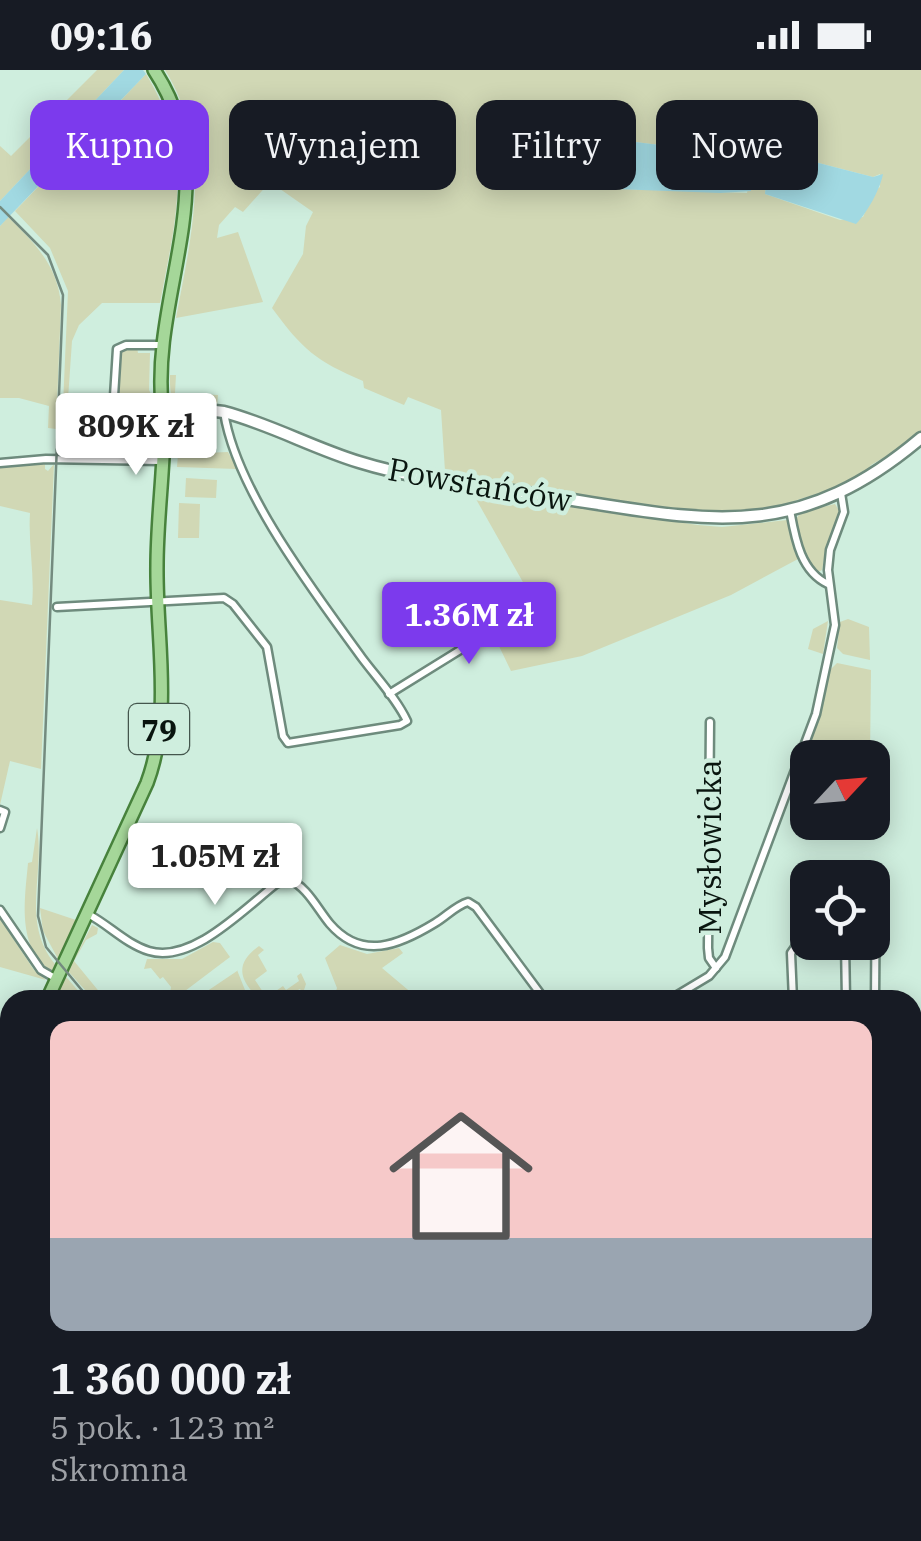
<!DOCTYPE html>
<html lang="pl">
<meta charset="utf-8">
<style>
body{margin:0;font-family:"IBM Plex Serif",serif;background:#20242c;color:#f1f3f6;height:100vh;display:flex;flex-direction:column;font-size:38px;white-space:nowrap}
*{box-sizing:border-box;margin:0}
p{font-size:32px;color:#9ea1a6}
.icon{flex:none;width:55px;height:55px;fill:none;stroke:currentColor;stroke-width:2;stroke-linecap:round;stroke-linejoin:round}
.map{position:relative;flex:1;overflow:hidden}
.panel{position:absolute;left:0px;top:920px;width:922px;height:552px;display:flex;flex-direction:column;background:#171b24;border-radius:30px 30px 0 0;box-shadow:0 5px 25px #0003}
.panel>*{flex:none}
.guide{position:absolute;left:30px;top:30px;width:862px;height:90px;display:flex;gap:20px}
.needle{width:65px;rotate:64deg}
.tools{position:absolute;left:790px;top:670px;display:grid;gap:20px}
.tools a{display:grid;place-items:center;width:100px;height:100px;border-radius:20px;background:#171b24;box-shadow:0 5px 25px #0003;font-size:50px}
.price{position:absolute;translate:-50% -85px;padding:0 22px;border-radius:10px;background:#fff;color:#222;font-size:32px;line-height:65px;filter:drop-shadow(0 2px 5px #0008)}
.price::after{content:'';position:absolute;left:50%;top:60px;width:30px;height:22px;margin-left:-15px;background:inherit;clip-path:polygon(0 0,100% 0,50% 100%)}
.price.on{background:#7c3aed;color:#fff}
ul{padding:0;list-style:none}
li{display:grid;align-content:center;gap:20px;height:530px;padding:0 50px}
li span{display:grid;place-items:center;height:310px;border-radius:20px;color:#555}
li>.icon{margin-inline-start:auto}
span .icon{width:180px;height:180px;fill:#fffc;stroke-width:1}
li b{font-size:42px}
.tag{padding:0 35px;border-radius:20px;background:#171b24;box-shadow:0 5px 25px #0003;font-size:35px;line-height:90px}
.tag.on{background:#7c3aed;color:#fff}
.status{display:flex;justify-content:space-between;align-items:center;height:70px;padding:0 50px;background:#171b24;direction:ltr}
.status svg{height:28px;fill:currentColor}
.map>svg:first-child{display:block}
.green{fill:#d1d8b5;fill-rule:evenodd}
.water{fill:#a1d9e2}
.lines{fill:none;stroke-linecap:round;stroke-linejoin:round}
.river{stroke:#a1d9e2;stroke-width:11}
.street-casing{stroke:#6e8b7d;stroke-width:11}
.secondary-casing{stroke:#6e8b7d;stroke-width:15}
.primary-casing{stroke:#47823c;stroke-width:16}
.street{stroke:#fff;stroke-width:6}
.secondary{stroke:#fff;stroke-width:10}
.primary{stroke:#a5d799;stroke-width:11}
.tram{stroke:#748b7f;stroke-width:2.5}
.labels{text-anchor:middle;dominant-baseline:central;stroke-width:9;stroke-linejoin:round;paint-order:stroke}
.shield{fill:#cfeede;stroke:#44564d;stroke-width:2.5}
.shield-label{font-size:30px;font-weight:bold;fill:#09150f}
.street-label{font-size:32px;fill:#09150f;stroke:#cfeede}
</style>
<div class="status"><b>09:16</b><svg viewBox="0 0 49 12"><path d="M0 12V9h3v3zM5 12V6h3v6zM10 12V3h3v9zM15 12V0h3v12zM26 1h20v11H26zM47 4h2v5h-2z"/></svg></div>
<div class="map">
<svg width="921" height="1471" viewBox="0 0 921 1471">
<rect width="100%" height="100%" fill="#cfeede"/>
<g class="green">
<polygon points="97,0 124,0 0,131 0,76 11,86"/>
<path d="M165 0H921V361L904 376 871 395 860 410 788 433 745 442 695 444 485 412 445 401 441 340 408 327 404 335 364 318 363 311C316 291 302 279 272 238L303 184 306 156 313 142 270 112 243 142 235 137 219 155 217 168 238 162 263 232 176 248C192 162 214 79 165 0ZM595 67 748 86 753 88 747 123 589 118 583 116 581 92 589 68ZM789 89 807 90 873 107 880 104V117L874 121 863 147 840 150 765 124 769 97Z"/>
<path d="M146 4C195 84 176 147 160 233H102L79 255 72 271 66 358H62L68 221 50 178 15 141Z"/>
<path d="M8 147C35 173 58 196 61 235L56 359 48 358 49 336 19 328H0V156Z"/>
<polygon points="137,277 138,283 150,283 149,320 154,330 154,363 158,372 146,380 114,379 119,285 125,278"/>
<path d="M170 305H176L175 323 218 325 217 337C182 340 169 346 170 305Z"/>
<polygon points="228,382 237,399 177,397 178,384"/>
<path d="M45 392V399L48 401 54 394 41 699 10 691 0 735V530L32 535C35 505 28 474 30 443L0 436V397Z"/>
<polygon points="186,408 217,410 216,428 185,427"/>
<polygon points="472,422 698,455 722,457 787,450 798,489 731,525 582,586 511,601 498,574 541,544"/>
<polygon points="179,433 200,434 199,468 178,468"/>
<polygon points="835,434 840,442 826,477 822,500 816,503 801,479 796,449 801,442"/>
<polygon points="848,549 869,557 870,590 843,584 837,578 840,552"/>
<polygon points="828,551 823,584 808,579 813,559"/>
<polygon points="837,593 871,600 870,687 807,689 829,601"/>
<path d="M37 758C45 804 21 852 55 894L52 901C16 879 25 828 28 793L32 792Z"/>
<polygon points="40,838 76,850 58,889 43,861"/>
<polygon points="0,849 34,900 46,910 0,897"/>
<polygon points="92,855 98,858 97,864 86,870 74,891 106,930 94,930 68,901"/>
<polygon points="213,872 220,873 230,887 177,927 170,923 171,917 163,907 160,909 151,898 144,899 147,889 182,889"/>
<polygon points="340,875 367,884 399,878 403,883 382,898 420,930 333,930 337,918 325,888"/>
<path d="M259 876 264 880 258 885 267 901 255 910 263 922 257 927C237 907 237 892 259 876Z"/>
<polygon points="237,900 249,930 194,930 237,901"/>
<polygon points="301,903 306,914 303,923 300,919 292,923 292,927 263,930 283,916 286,920 299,911 297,906"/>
<polygon points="65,906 68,909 86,930 54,930"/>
<polygon points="913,1212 921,1220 921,1471 35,1471 30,1463 605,1462 613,1468 618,1462 912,1462"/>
<polygon points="0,1434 10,1447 10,1462 21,1463 27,1471 2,1471"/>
</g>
<g class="water">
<polygon points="124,0 143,0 146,4 0,156 0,131"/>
<polygon points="595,67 749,86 753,88 751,121 720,123 589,118 583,116 584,74"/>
<path d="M778 89 807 90 873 107 883 104C880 119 868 142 856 154L765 124 768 94 773 95Z"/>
</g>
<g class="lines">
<polyline class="river" points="642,1462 653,1471"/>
<g class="street-casing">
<g id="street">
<polyline points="110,389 117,279 126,275 164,275"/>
<polyline points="0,393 46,389 161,391"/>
<path d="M790 440C795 467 800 501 828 514"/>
<path d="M57 537 224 528 233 534 267 577 283 666 288 673 400 655 407 651C396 628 377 608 362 588 315 523 236 421 224 342"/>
<polyline points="389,624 528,538"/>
<polyline points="710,652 708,878 709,888 716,898"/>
<polyline points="0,740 5,742 0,758"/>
<polyline points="839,803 840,808"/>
<polyline points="0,840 41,900 55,908"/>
<path d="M88 844C109 855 126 874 149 881 192 894 244 839 276 814L288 809C307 816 318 840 330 854 362 891 399 875 435 853 447 846 455 836 468 832L476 837 545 930"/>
<polyline points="845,872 846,930"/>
<polyline points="669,930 709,906 725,887 816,644 835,555 828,500 830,480 844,442 841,423"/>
<polyline points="793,930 791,883 805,863"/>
<polyline points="875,930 876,801"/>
<polyline points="912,1135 921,1136"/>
<polyline points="912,1208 921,1215"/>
<polyline points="0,1266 10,1265"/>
<polyline points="787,1462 791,1471"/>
</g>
</g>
<g class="secondary-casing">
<g id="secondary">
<path d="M179 347 206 340 224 342C270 354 313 378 359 392 420 411 485 416 547 426 700 449 791 478 921 368"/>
<polyline points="912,980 921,980"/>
</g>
</g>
<g class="primary-casing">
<g id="primary">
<path d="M154 0C227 110 151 219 162 336"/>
<polyline points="162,336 173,338 179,347 176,359 164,364"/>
<polyline points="162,336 155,340 151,349 156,361 164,364"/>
<path d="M47 930 147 713C173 643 156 569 157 496 157 452 163 408 164 364"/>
<polyline points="0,1362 10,1317"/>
</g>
</g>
<use href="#street" class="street"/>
<use href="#secondary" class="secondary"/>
<use href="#primary" class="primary"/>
<g class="tram">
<polyline points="0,137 48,185 63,225 38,846 46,877 90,930"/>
<polyline points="912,975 921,974"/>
</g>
</g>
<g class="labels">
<rect class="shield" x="129" y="634" width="60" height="50" rx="8"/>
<g class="shield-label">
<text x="159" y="659">79</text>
</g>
<g class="street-label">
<text transform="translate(480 414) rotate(10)">Powstańców</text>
<text transform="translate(709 777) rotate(-90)">Mysłowicka</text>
</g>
</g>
</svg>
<div class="tools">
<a><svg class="needle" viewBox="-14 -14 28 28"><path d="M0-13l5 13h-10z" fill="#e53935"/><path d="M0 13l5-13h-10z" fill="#9ea1a6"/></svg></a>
<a><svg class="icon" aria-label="locate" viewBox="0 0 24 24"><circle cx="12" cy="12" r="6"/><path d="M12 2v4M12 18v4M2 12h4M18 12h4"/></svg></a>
</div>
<b class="price" style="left:136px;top:408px">809K zł</b>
<b class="price on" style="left:469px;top:597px">1.36M zł</b>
<b class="price" style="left:215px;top:838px">1.05M zł</b>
<div class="guide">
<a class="tag on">Kupno</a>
<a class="tag">Wynajem</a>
<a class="tag">Filtry</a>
<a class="tag">Nowe</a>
</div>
<section class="panel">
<ul>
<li><span style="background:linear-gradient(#f6c9c9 70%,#9aa5b1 0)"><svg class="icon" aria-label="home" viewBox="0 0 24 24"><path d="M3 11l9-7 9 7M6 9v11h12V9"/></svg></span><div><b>1 360 000 zł</b><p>5 pok. · 123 m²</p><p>Skromna</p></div></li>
</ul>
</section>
</div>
